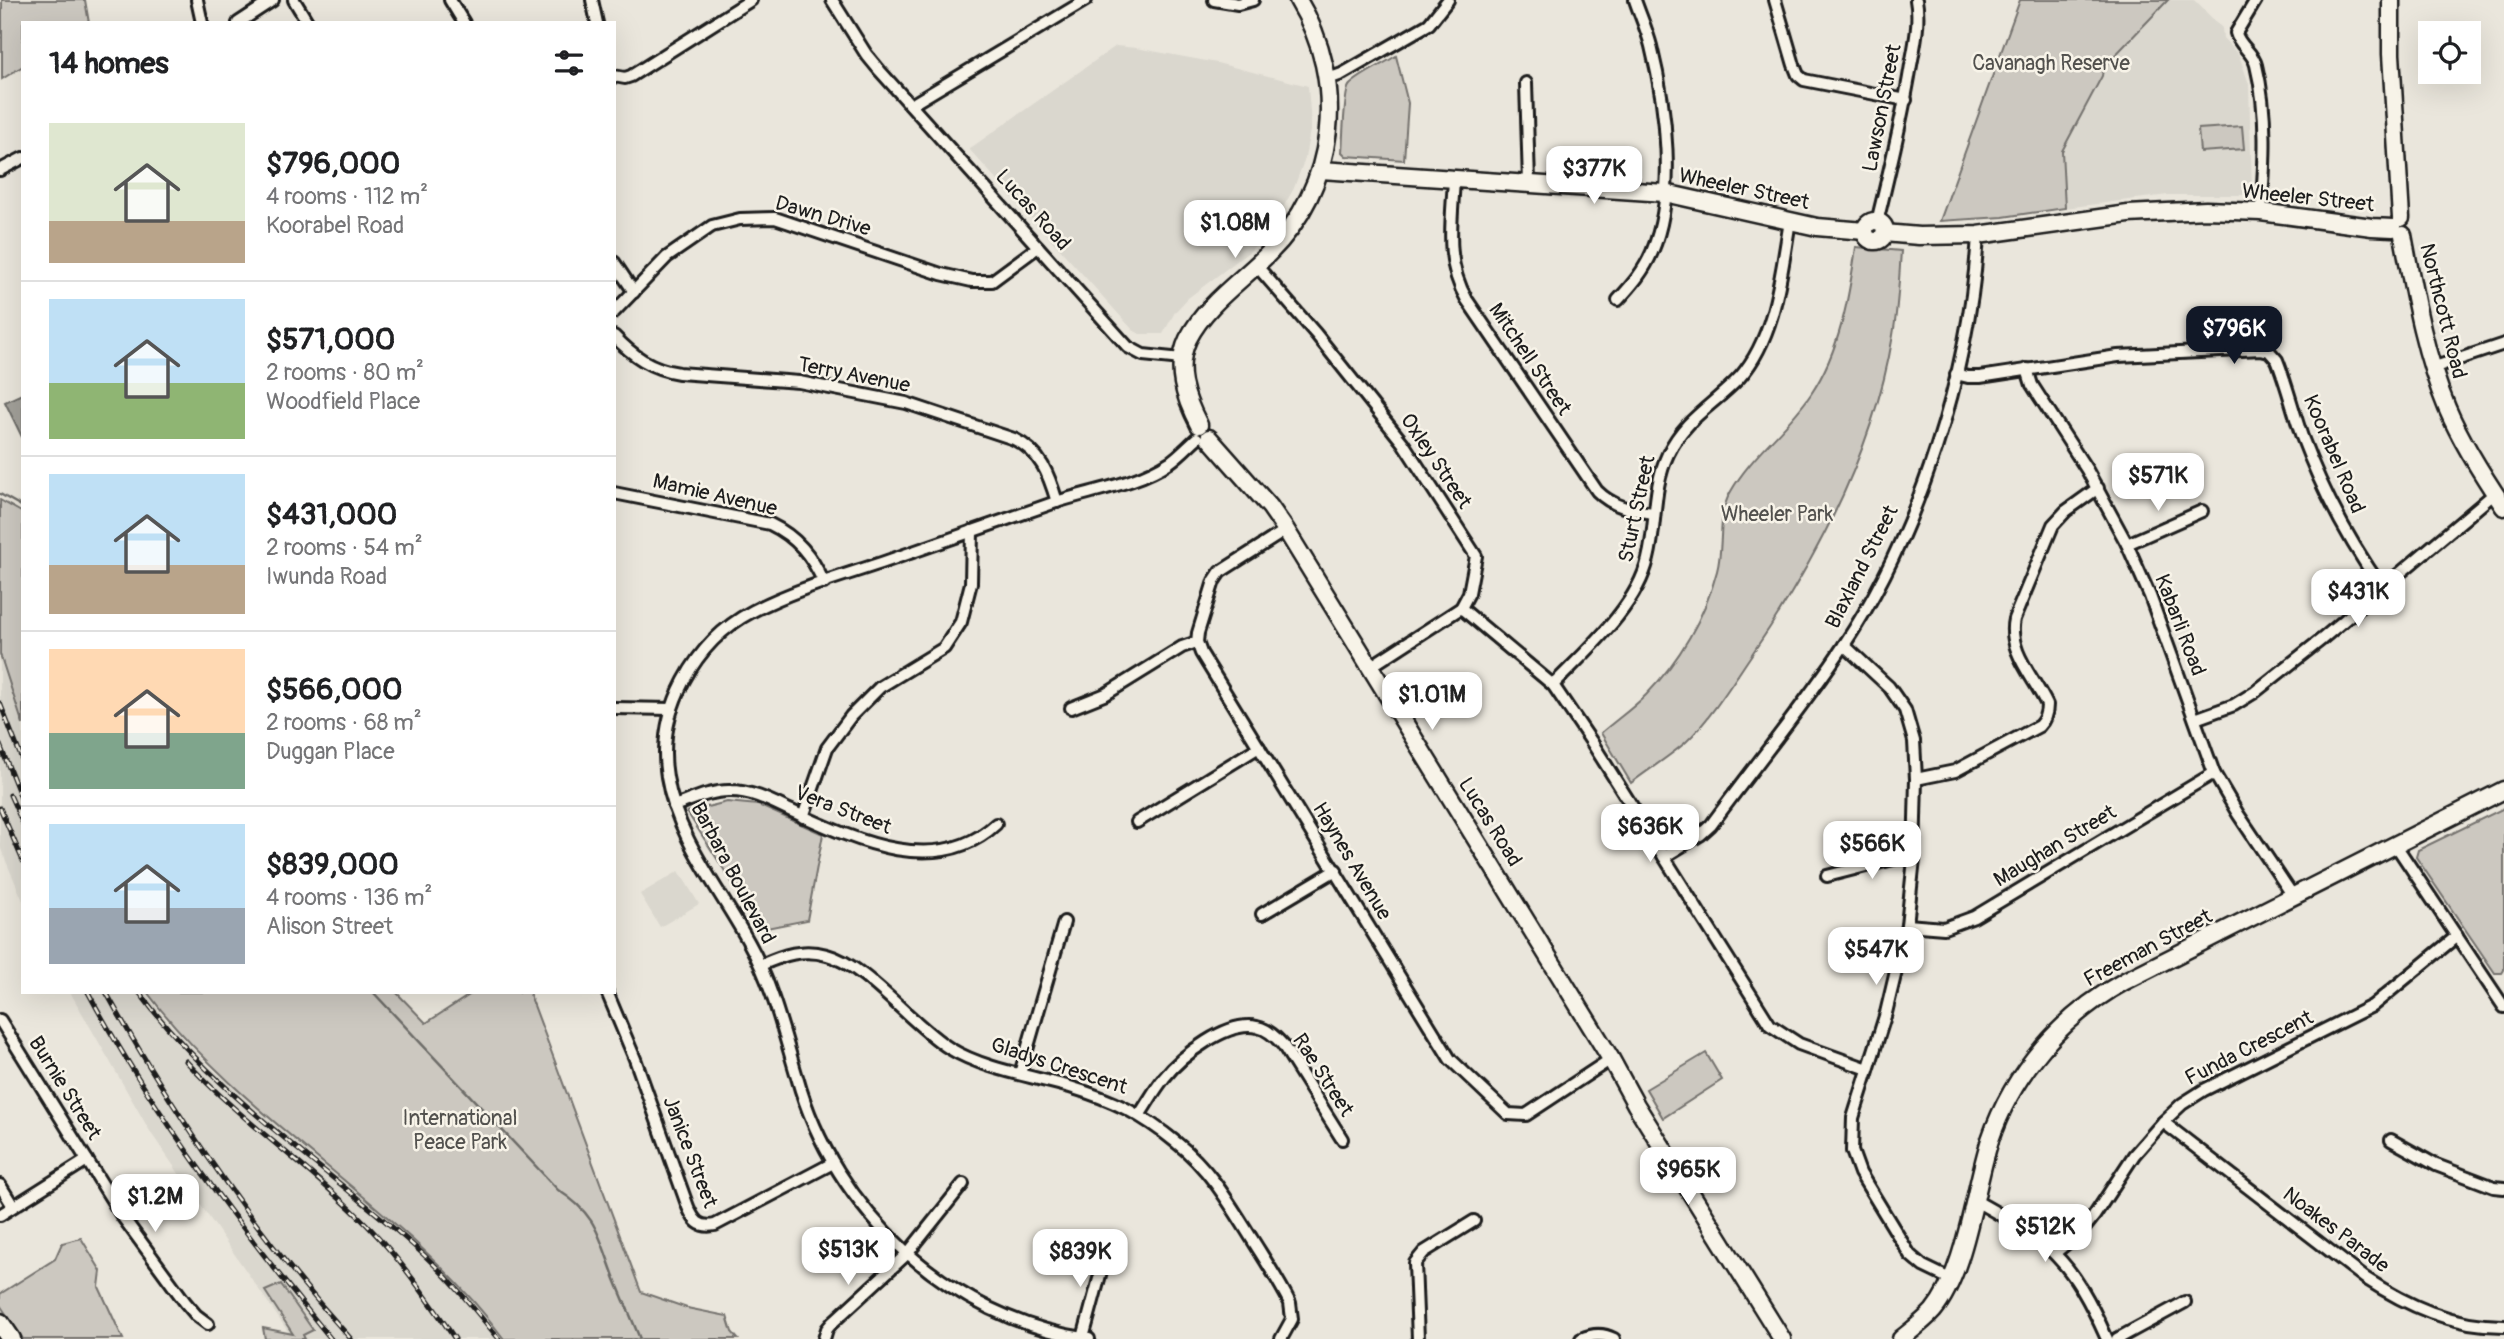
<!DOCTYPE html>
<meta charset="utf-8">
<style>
body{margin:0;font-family:Pangolin,sans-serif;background:#f2f2f2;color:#202124;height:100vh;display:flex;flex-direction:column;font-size:26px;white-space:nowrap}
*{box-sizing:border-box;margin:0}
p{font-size:23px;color:#757577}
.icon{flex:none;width:38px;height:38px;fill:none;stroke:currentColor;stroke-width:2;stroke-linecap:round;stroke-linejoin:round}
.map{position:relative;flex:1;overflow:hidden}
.drawer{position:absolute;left:21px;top:21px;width:595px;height:973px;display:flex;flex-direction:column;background:#fff;border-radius:0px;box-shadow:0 7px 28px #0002}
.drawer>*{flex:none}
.fabs{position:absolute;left:2418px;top:21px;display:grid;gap:14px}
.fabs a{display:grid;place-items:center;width:63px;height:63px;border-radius:0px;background:#fff;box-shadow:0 7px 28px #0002;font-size:35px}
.price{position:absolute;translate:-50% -60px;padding:0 16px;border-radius:14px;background:#fff;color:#222;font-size:23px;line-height:46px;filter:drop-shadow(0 2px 4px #0008)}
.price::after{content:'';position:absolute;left:50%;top:42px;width:21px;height:16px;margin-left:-10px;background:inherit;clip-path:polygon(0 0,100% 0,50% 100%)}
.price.on{background:#111827;color:#fff}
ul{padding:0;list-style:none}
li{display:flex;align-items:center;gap:21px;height:175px;padding:0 28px}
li+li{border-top:2px solid #e0e0e0}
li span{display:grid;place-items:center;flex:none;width:196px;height:140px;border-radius:0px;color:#555}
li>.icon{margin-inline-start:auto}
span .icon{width:84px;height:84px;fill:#fffc;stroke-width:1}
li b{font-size:30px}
h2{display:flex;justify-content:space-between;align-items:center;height:84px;padding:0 28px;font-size:30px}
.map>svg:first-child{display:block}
.built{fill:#dad7ce}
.green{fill:#ccc8c0;stroke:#74726e;stroke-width:2}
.water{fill:#a3a19a;stroke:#6d6c68;stroke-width:2}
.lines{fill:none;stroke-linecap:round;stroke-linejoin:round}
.stream{stroke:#6d6c68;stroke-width:2.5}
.street-casing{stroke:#1c1c1c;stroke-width:16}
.secondary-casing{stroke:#1c1c1c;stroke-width:21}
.primary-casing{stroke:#1c1c1c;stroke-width:23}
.street{stroke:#f7f3e8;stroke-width:10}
.secondary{stroke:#f7f3e8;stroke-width:16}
.primary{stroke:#f7f3e8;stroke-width:18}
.rail-casing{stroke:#1c1c1c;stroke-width:5}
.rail{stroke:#f7f3e8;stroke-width:2.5;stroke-dasharray:8;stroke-linecap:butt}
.labels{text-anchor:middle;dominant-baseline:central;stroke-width:5;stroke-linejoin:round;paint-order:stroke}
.park-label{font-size:21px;fill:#51504d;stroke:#f7f3e8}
.street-label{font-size:21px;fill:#1c1c1c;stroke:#f7f3e8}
</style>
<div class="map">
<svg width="2504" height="1339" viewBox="0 0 2504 1339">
<rect width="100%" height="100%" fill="#eae6dc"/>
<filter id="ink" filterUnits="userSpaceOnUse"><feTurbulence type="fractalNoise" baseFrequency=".0143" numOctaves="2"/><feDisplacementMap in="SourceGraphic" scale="14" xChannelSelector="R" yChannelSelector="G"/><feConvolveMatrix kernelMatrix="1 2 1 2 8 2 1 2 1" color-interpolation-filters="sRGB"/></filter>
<g filter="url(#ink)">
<g class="built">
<polygon points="2168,0 2194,0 2222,28 2223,38 2239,55 2249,84 2252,193 2247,195 2168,195 2065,208 2062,151 2102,76 2103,68"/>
<polygon points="1116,46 1136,48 1217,63 1308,86 1311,125 1305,158 1294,188 1271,229 1250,251 1188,298 1175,312 1163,334 1140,334 1133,330 969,149"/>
<polygon points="0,658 23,728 23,901 0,847"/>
<polygon points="679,871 699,904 660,927 640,894"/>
<polygon points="70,992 145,992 162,1015 209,1066 425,1249 467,1292 504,1339 293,1339 151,1133"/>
</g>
<g class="green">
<polygon points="2,0 85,0 89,23 23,23 23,66 2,79"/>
<polygon points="2020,0 2168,0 2103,68 2102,76 2062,151 2065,208 2003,217 1940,221"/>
<path d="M1396 56 1408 103 1404 160 1346 156 1342 152C1343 140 1344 92 1349 86 1357 76 1384 64 1396 56Z"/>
<polygon points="2242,126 2244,149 2200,152 2198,129"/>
<path d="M1856 247 1901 251C1899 279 1898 307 1893 335 1874 451 1816 561 1750 657 1733 682 1708 722 1686 742 1669 757 1649 769 1631 783L1601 733C1616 720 1632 709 1646 695 1679 661 1705 617 1717 571 1724 546 1717 516 1730 493 1751 455 1787 430 1811 394 1840 351 1849 297 1856 247Z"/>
<polygon points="0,500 23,513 23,725 0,654"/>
<polygon points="727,802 758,805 823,834 807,920 762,929 687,812"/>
<polygon points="2504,808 2504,970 2502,973 2495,973 2416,857 2418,850"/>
<path d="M147 992H396L426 1023 474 992H529L641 1292 687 1308 727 1316 732 1332 738 1339H504C404 1204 248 1126 147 992Z"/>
<polygon points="1706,1053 1722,1080 1663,1118 1646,1089"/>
<polygon points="81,1238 101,1271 99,1287 123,1339 23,1339 0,1305 0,1294 55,1259 62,1243"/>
<polygon points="281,1284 313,1330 303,1335 305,1339 265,1339 263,1328 293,1334 265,1291"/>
</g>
<polygon class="water" points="22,394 23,395 23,439 5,402"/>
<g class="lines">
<g class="stream">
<polyline points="0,494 23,507"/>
<path d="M373 992 558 1190C598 1215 599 1238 615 1279 623 1299 632 1319 640 1339"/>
</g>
<g class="street-casing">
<g id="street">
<polyline points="197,0 202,23"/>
<polyline points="294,0 308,23"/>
<polyline points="450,0 464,23"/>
<polyline points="592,0 597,23"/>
<polyline points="832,0 866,54 880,71 1128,347 1143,355 1182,359"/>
<polyline points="1214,0 1238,4 1253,0"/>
<polyline points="1775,0 1794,65 1798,75 1804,80 1906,100"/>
<path d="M2256 0 2236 33C2239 46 2253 52 2256 65 2268 113 2265 164 2261 212"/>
<polyline points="238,23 273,0"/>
<polyline points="614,76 625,78 631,76 751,0"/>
<polyline points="1328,79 1342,74 1429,24 1448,0"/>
<polyline points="1526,83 1529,183"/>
<polyline points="911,105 1086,0"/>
<polyline points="0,170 23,158"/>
<path d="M1454 179C1452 222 1444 261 1467 300L1597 491C1613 507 1631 510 1653 513"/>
<path d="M1879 222V214C1891 165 1903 115 1911 65 1915 44 1920 21 1916 0"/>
<polyline points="614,262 634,292"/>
<polyline points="1256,265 1316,334 1403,443 1476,556 1469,593 1461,608 1370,667"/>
<path d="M1618 300C1632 285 1644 271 1652 252 1677 194 1666 106 1651 46 1647 30 1640 15 1635 0"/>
<polyline points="614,312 667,257 712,226 740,219 775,218 941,274 972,281 992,281 1038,247"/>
<path d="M614 336C633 356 651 369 679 373L799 382 906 403 1014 439C1041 452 1049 475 1057 502"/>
<polyline points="2432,368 2504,344"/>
<polyline points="2027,369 2032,385 2087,470 2127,544 2150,596 2214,773 2238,814 2293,896"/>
<path d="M1956 374 1968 377H1980L2118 356 2261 349 2269 351 2277 360C2287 385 2293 411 2302 437 2322 490 2349 541 2382 588"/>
<path d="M614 493 770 524C797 537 812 556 824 583"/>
<polyline points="1286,530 1220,572 1214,581 1198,633 1197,642 1201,653 1450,1059 1508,1114 1526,1115 1611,1059"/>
<polyline points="2127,544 2202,511"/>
<polyline points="1461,608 1553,685 1591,741 1770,1025 1799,1044 1868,1069"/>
<polyline points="1844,645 1889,687 1905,710 1914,741 1916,779 1914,859 1907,925 1886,1013 1853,1118 1852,1151 1860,1173 1910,1255 1923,1266 1952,1280"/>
<path d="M1553 685C1586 651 1637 607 1648 559 1657 524 1652 488 1668 454 1685 418 1714 405 1740 377 1776 336 1781 273 1790 221"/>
<polyline points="614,708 672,709"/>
<polyline points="1071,708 1106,694 1182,647 1197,642"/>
<polyline points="2195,719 2234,705 2255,692 2322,639 2495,493"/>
<path d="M1916 779 1955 771 2039 726C2045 720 2047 714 2047 705 2034 677 2007 651 2014 619L2053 525 2066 511 2098 488"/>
<path d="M674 806C691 800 712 790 731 791 754 791 776 804 796 813 857 841 938 878 996 824"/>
<polyline points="803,817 827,748 851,716 880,687 944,648 961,622 971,583 972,531"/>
<polyline points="1137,822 1259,747"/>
<polyline points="2395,844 2504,1007"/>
<path d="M1664 857 1700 835 1711 825C1755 765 1803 707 1844 645 1919 532 1970 370 1978 235"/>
<polyline points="1827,876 1897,858 1914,859"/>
<polyline points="1262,914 1336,870"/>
<polyline points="1907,925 1944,928 1974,917 2214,773"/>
<path d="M761 965C783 955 803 948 827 955 866 965 912 1025 949 1048 983 1069 1031 1076 1070 1087 1113 1100 1142 1114 1177 1143 1210 1169 1230 1204 1252 1239 1265 1260 1279 1281 1290 1303L1292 1319 1281 1339"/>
<path d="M607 992 635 1059 688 1207C694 1221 699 1228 715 1225L833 1163"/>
<polyline points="0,1020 87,1160 0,1215"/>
<polyline points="1020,1074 1064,922"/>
<path d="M1140 1114C1148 1102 1155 1089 1164 1078 1181 1056 1228 1020 1257 1027 1268 1029 1276 1037 1283 1045L1342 1139"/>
<path d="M2163 1122 2365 1278C2408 1306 2452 1326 2504 1326"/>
<polyline points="2391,1140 2436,1165 2494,1187 2504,1188"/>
<polyline points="87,1160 122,1216 185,1302 196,1315 208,1324"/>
<polyline points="0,1185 13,1206"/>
<path d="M1974 1200C2050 1242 2071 1258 2107 1339"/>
<polyline points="2056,1252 2083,1230 2094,1216 2134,1155 2163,1122 2182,1104 2204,1090 2372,1006 2457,936"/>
<polyline points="1083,1338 1107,1249"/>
<polyline points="824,1339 827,1329 832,1323 908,1253 963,1184"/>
<path d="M1089 1339C950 1319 834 1211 797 1077 783 1031 773 986 749 943 720 889 677 839 667 777 656 711 694 642 753 611 795 589 843 576 887 561 944 541 1000 521 1056 502 1094 490 1137 484 1170 462 1180 455 1188 446 1197 438"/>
<polyline points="1418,1339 1415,1263 1424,1252 1474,1221"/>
<path d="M1581 1339C1592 1334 1603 1333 1614 1339"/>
<polyline points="2117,1339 2185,1302"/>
</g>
</g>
<g class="secondary-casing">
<g id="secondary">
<polyline points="2391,0 2391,54 2401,218"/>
<polyline points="1321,170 1665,193 1817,227 1865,231"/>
<circle cx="1875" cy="231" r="10"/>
<polyline points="1884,233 1919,236 1978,235 2128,214 2206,210 2261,212 2372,227 2393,228"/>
<path d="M2403 235C2414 294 2424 353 2447 408 2462 443 2483 476 2504 507"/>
<path d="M1199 425C1185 398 1174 369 1188 339 1206 304 1240 282 1268 254 1337 187 1348 82 1298 0"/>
<polyline points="1209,438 1270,507 1286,530 1611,1059 1636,1105 1782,1339"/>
<path d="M1901 1339C1912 1330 1924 1321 1933 1311 1966 1271 1974 1190 1990 1140 2013 1072 2063 1015 2125 981L2504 790"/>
</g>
</g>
<g class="primary-casing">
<polyline id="primary" points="0,1323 11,1339"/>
</g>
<use href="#street" class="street"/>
<use href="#secondary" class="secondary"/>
<use href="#primary" class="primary"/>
<g class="rail-casing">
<g id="rail">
<polyline points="0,703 23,762"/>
<polyline points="0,745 23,803"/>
<polyline points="10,795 23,824"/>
<polyline points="0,808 23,861"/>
<path d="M88 992C155 1117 242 1230 331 1339"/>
<path d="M106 992C175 1116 256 1234 351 1339"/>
<path d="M139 992C216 1097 330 1169 424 1255 452 1281 475 1310 499 1339"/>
<path d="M186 1061C241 1122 311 1167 367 1225 401 1260 428 1299 455 1339"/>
</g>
</g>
<use href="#rail" class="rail"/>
</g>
</g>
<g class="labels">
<g class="park-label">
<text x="2051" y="63">Cavanagh Reserve</text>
<text x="1777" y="514">Wheeler Park</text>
<text x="460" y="1118">International<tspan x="460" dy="24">Peace Park</tspan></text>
</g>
<g class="street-label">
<text transform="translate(1882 108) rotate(-79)">Lawson Street</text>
<text transform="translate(1744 189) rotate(12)">Wheeler Street</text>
<text transform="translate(2308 198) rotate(6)">Wheeler Street</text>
<text transform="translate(1033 210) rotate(48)">Lucas Road</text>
<text transform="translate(823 216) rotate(16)">Dawn Drive</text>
<text transform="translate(2443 311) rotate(76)">Northcott Road</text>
<text transform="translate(1530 359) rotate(56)">Mitchell Street</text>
<text transform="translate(854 375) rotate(11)">Terry Avenue</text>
<text transform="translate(2334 454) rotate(67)">Koorabel Road</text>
<text transform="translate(1436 461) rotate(56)">Oxley Street</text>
<text transform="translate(715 495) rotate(13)">Mamie Avenue</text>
<text transform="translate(1637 509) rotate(-78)">Sturt Street</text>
<text transform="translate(1862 567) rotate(-63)">Blaxland Street</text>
<text transform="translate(2180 625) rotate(69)">Kabarli Road</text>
<text transform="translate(843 810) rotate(21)">Vera Street</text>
<text transform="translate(1490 822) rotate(58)">Lucas Road</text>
<text transform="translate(2055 846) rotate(-31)">Maughan Street</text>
<text transform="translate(1352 861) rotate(59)">Haynes Avenue</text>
<text transform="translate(733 873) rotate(62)">Barbara Boulevard</text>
<text transform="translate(2148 948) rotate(-28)">Freeman Street</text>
<text transform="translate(2249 1048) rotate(-27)">Funda Crescent</text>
<text transform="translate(1059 1066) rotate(18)">Gladys Crescent</text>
<text transform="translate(1323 1075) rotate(57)">Rae Street</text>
<text transform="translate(65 1088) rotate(58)">Burnie Street</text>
<text transform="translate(690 1152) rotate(69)">Janice Street</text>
<text transform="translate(2336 1230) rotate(37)">Noakes Parade</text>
</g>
</g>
</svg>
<div class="fabs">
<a><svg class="icon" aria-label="locate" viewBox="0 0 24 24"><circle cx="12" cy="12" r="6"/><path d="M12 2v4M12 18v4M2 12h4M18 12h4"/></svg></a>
</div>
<b class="price" style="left:1594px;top:206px">$377K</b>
<b class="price" style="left:1235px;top:260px">$1.08M</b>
<b class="price on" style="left:2234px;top:366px">$796K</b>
<b class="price" style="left:2158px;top:513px">$571K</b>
<b class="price" style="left:2358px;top:629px">$431K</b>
<b class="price" style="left:1432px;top:732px">$1.01M</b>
<b class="price" style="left:1650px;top:864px">$636K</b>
<b class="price" style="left:1872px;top:881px">$566K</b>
<b class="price" style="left:1876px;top:987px">$547K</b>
<b class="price" style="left:1688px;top:1207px">$965K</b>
<b class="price" style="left:155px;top:1234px">$1.2M</b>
<b class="price" style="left:2045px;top:1264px">$512K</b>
<b class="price" style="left:848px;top:1287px">$513K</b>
<b class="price" style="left:1080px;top:1289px">$839K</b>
<section class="drawer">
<h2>14 homes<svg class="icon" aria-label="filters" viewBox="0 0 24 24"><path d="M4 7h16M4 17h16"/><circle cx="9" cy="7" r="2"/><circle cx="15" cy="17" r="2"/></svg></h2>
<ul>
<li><span style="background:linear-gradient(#dfe7d0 70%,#b9a48a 0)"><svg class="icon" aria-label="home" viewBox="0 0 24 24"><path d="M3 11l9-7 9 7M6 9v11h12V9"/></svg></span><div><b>$796,000</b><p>4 rooms · 112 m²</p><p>Koorabel Road</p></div></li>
<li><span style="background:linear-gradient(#bfe0f5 60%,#8fb573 0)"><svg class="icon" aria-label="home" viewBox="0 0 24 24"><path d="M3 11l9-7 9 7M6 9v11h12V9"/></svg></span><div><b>$571,000</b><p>2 rooms · 80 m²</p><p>Woodfield Place</p></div></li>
<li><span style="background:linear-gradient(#bfe0f5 65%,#b9a48a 0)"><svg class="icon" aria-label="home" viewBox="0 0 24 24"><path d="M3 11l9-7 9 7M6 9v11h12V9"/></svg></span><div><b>$431,000</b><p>2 rooms · 54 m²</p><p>Iwunda Road</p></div></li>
<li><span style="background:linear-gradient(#ffd9b3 60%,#7fa58c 0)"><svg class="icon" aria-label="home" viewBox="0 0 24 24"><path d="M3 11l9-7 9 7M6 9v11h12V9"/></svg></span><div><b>$566,000</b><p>2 rooms · 68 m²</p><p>Duggan Place</p></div></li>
<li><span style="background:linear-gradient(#bfe0f5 60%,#9aa5b1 0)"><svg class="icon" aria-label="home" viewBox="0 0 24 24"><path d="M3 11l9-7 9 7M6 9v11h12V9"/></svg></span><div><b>$839,000</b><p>4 rooms · 136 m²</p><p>Alison Street</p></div></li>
</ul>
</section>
</div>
